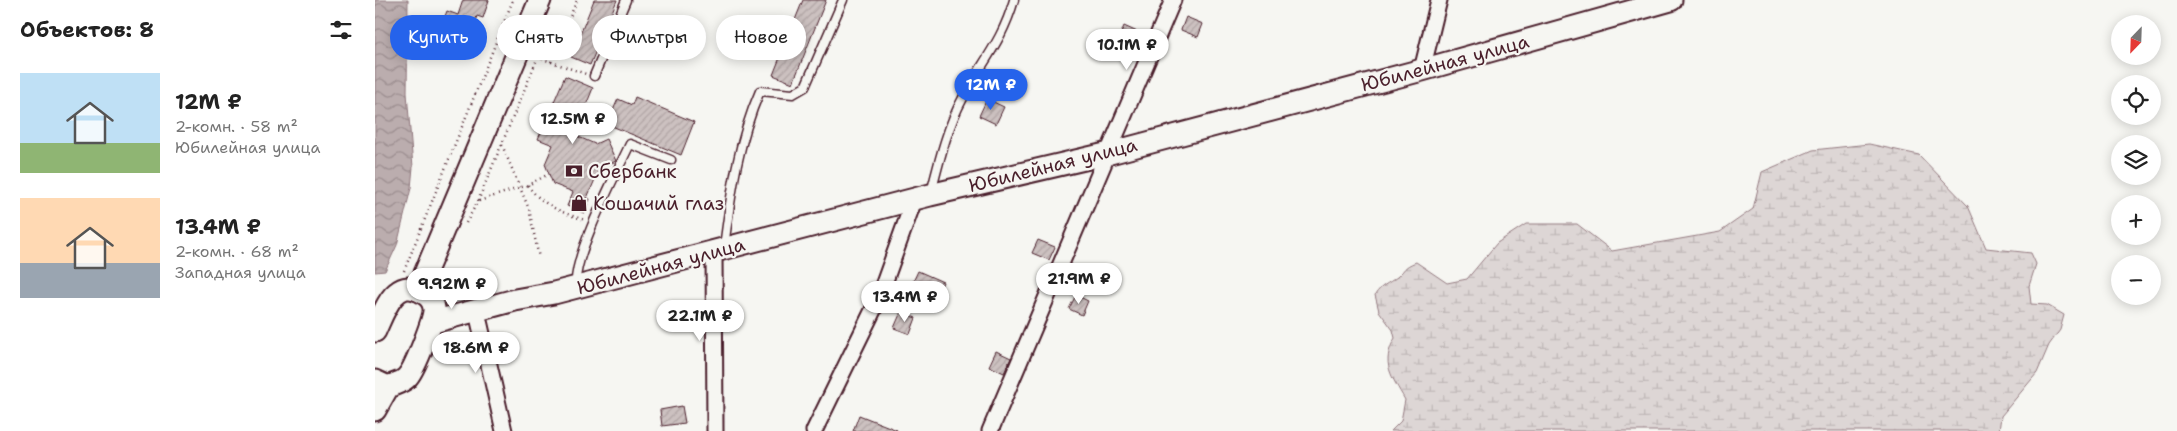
<!DOCTYPE html>
<html lang="ru">
<meta charset="utf-8">
<style>
body{margin:0;font-family:"Shantell Sans",sans-serif;background:#f6f6f6;color:#222;height:100vh;display:flex;flex-direction:column;font-size:19px;white-space:nowrap}
*{box-sizing:border-box;margin:0}
p{font-size:16px;color:#767676}
.icon{flex:none;width:28px;height:28px;fill:none;stroke:currentColor;stroke-width:2;stroke-linecap:round;stroke-linejoin:round}
.map{position:relative;flex:1;overflow:hidden}
.side{display:flex;flex-direction:column;background:#fff;width:375px}
.side>*{flex:none}
.guide{position:absolute;left:15px;top:15px;width:475px;height:45px;display:flex;gap:10px}
.needle{width:32px;rotate:203deg}
.controls{position:absolute;left:1736px;top:15px;display:grid;gap:10px}
.controls a{display:grid;place-items:center;width:50px;height:50px;border-radius:50%;background:#fff;box-shadow:0 2px 12px #0003;font-size:25px}
.price{position:absolute;translate:-50% -42px;padding:0 11px;border-radius:18px;background:#fff;color:#222;font-size:16px;line-height:32px;filter:drop-shadow(0 1px 2px #0008)}
.price::after{content:'';position:absolute;left:50%;top:30px;width:15px;height:11px;margin-left:-8px;background:inherit;clip-path:polygon(0 0,100% 0,50% 100%)}
.price.selected{background:#2563eb;color:#fff}
ul{padding:0;list-style:none}
li{display:flex;align-items:center;gap:15px;height:125px;padding:0 20px}
li span{display:grid;place-items:center;flex:none;width:140px;height:100px;border-radius:0px;color:#555}
li>.icon{margin-inline-start:auto}
span .icon{width:60px;height:60px;fill:#fffc;stroke-width:1}
li b{font-size:21px}
h2{display:flex;justify-content:space-between;align-items:center;height:60px;padding:0 20px;font-size:21px}
.chip{padding:0 18px;border-radius:22px;background:#fff;box-shadow:0 2px 12px #0003;font-size:18px;line-height:45px}
.chip.selected{background:#2563eb;color:#fff}
main{display:flex;flex:1;min-height:0}
.map>svg:first-child{display:block}
.wetland{fill:url(#wetland-marsh);stroke:#947a80}
.water{fill:url(#water-waves);stroke:#8e747a}
.building{fill:url(#building-hatch);stroke:#4a1f2b}
.lines{fill:none;stroke-linecap:round;stroke-linejoin:round}
.lane-casing{stroke:#4a1f2b;stroke-width:11}
.street-casing{stroke:#4a1f2b;stroke-width:19}
.secondary-casing{stroke:#4a1f2b;stroke-width:25}
.path{stroke:#4a1f2b;stroke-width:2.5;stroke-dasharray:1 4;stroke-linecap:butt}
.lane{stroke:#f6f6f2;stroke-width:8}
.street{stroke:#f6f6f2;stroke-width:15}
.secondary{stroke:#f6f6f2;stroke-width:21}
.labels{text-anchor:middle;dominant-baseline:central;stroke-width:4.5;stroke-linejoin:round;paint-order:stroke}
.street-label{font-size:19px;fill:#4a1f2b;stroke:#f6f6f2}
.poi-label{font-size:19px;fill:#4a1f2b;stroke:#f6f6f2;text-anchor:start}
</style>
<main>
<section class="side">
<h2>Объектов: 8<svg class="icon" aria-label="filters" viewBox="0 0 24 24"><path d="M4 7h16M4 17h16"/><circle cx="9" cy="7" r="2"/><circle cx="15" cy="17" r="2"/></svg></h2>
<ul>
<li><span style="background:linear-gradient(#bfe0f5 70%,#8fb573 0)"><svg class="icon" aria-label="home" viewBox="0 0 24 24"><path d="M3 11l9-7 9 7M6 9v11h12V9"/></svg></span><div><b>12M ₽</b><p>2-комн. · 58 m²</p><p>Юбилейная улица</p></div></li>
<li><span style="background:linear-gradient(#ffd9b3 65%,#9aa5b1 0)"><svg class="icon" aria-label="home" viewBox="0 0 24 24"><path d="M3 11l9-7 9 7M6 9v11h12V9"/></svg></span><div><b>13.4M ₽</b><p>2-комн. · 68 m²</p><p>Западная улица</p></div></li>
</ul>
</section>
<div class="map">
<svg width="1802" height="431" viewBox="0 0 1802 431">
<defs>
<pattern id="wetland-marsh" width="20" height="14" patternUnits="userSpaceOnUse" patternTransform="scale(1.25)"><rect width="20" height="14" fill="#ddd6d5"/><path d="M1 5h8M5 5V1M11 12h8M15 12V8" fill="none" stroke="#bfb7b7"/></pattern>
<pattern id="water-waves" width="16" height="10" patternUnits="userSpaceOnUse" patternTransform="scale(1.25)"><rect width="16" height="10" fill="#bbadae"/><path d="M0 5q4-4 8 0t8 0" fill="none" stroke="#9a8c8e"/></pattern>
<pattern id="building-hatch" width="6" height="6" patternUnits="userSpaceOnUse" patternTransform="scale(1.25)"><rect width="6" height="6" fill="#ccc1c0"/><path d="M-1 1l2-2M0 6l6-6M5 7l2-2" fill="none" stroke="#b1a5a5"/></pattern>
</defs>
<rect width="100%" height="100%" fill="#f6f6f2"/>
<filter id="ink" filterUnits="userSpaceOnUse"><feTurbulence type="fractalNoise" baseFrequency=".02" numOctaves="2"/><feDisplacementMap in="SourceGraphic" scale="10" xChannelSelector="R" yChannelSelector="G"/><feConvolveMatrix kernelMatrix="1 2 1 2 8 2 1 2 1" color-interpolation-filters="sRGB"/></filter>
<g filter="url(#ink)">
<path class="wetland" d="M1494 144 1544 155 1593 206 1611 248 1656 253 1661 264 1654 286 1656 304 1672 305 1689 315 1685 330 1674 345 1662 373 1626 416 1624 431H1016L1026 421 1030 400C1017 376 1005 364 1020 338L1018 330 1004 311 1000 295C1006 285 1013 284 1022 277 1031 269 1028 267 1041 262L1072 283 1092 279 1122 243 1151 224H1202L1237 251 1345 232 1378 209 1387 172 1438 150Z"/>
<polygon class="water" points="0,0 33,0 32,93 38,167 36,188 22,245 10,271 0,272"/>
<g class="building">
<polygon points="88,0 114,0 108,18 102,16 94,39 65,29 72,11 83,15"/>
<polygon points="219,0 242,0 215,65 196,57"/>
<polygon points="428,0 451,0 418,83 398,75"/>
<polygon points="811,17 828,24 823,37 806,30"/>
<polygon points="749,26 769,35 762,51 742,43"/>
<polygon points="190,76 218,88 199,135 220,144 231,139 241,161 225,168 212,198 215,199 209,213 192,206 198,192 178,184 170,164 178,145 163,139"/>
<polygon points="260,97 319,122 306,155 232,124 243,99 257,105"/>
<polygon points="612,99 629,107 621,124 604,116"/>
<polygon points="663,240 680,247 674,260 657,253"/>
<polygon points="543,271 568,282 561,297 536,286"/>
<polygon points="701,295 713,301 707,315 694,309"/>
<polygon points="526,312 541,318 535,334 519,328"/>
<polygon points="621,351 636,358 629,373 614,366"/>
<polygon points="307,406 310,423 287,426 285,410"/>
<polygon points="484,415 522,430 522,431 478,431"/>
</g>
<g class="lines">
<g class="lane-casing">
<g id="lane">
<polyline points="219,76 251,0"/>
<path d="M556 193C564 162 572 127 588 98 607 62 627 42 639 0"/>
<path d="M349 247C356 193 363 141 385 91L418 94 430 87 468 0"/>
<path d="M201 285C198 256 241 174 255 144L296 160"/>
</g>
</g>
<g class="street-casing">
<g id="street">
<polyline points="1047,70 1064,0"/>
<polyline points="339,252 340,431"/>
<polyline points="102,312 129,431"/>
<polyline points="439,431 503,300 539,200"/>
<polyline points="615,431 798,0"/>
</g>
</g>
<g class="secondary-casing">
<g id="secondary">
<polyline points="43,290 165,0"/>
<polyline points="58,322 140,300 179,293 555,195 735,153 1047,70 1296,0"/>
<path d="M0 331C8 314 19 277 45 291 52 295 58 299 59 308 60 318 40 368 33 376 29 382 19 384 13 387L0 381"/>
<polyline points="0,410 13,387"/>
</g>
</g>
<g class="path">
<polyline points="162,57 211,74"/>
<polyline points="176,62 202,0"/>
<polyline points="127,145 154,209 164,258"/>
<path d="M153 185C164 204 190 214 210 220"/>
<polyline points="104,201 153,185 174,174"/>
<polyline points="91,223 103,201 163,57"/>
<polyline points="29,271 138,0"/>
</g>
<use href="#lane" class="lane"/>
<use href="#street" class="street"/>
<use href="#secondary" class="secondary"/>
</g>
</g>
<defs>
<g id="bank-bare" transform="scale(1.35)"><path d="M-6-4H6V4H-6ZM0-2.3a2.3 2.3 0 1 0 0 4.6a2.3 2.3 0 1 0 0-4.6Z" fill="#4a1f2b" stroke="#f6f6f2" stroke-width="2.5" paint-order="stroke"/></g>
<g id="shop-bare" transform="scale(1.35)"><path d="M-5-2.5h2.3a2.7 3.5 0 0 1 5.4 0H5L5.5 6h-11ZM-1.5-2.5h3a1.5 2.3 0 0 0-3 0Z" fill="#4a1f2b" stroke="#f6f6f2" stroke-width="2.5" paint-order="stroke"/></g>
</defs>
<g fill-rule="evenodd">
<use href="#bank-bare" x="199" y="171"/>
<use href="#shop-bare" x="204" y="203"/>
</g>
<g class="labels">
<g class="street-label">
<text transform="translate(1070 63) rotate(-15)">Юбилейная улица</text>
<text transform="translate(678 165) rotate(-14)">Юбилейная улица</text>
<text transform="translate(286 266) rotate(-15)">Юбилейная улица</text>
</g>
<g class="poi-label">
<text x="213" y="171">Сбербанк</text>
<text x="218" y="203">Кошачий глаз</text>
</g>
</g>
</svg>
<div class="controls">
<a><svg class="needle" viewBox="-14 -14 28 28"><path d="M0-13l5 13h-10z" fill="#e53935"/><path d="M0 13l5-13h-10z" fill="#767676"/></svg></a>
<a><svg class="icon" aria-label="locate" viewBox="0 0 24 24"><circle cx="12" cy="12" r="6"/><path d="M12 2v4M12 18v4M2 12h4M18 12h4"/></svg></a>
<a><svg class="icon" aria-label="layers" viewBox="0 0 24 24"><path d="M12 4l9 5-9 5-9-5zM3 14l9 5 9-5"/></svg></a>
<a>+</a>
<a>−</a>
</div>
<b class="price" style="left:752px;top:71px">10.1M ₽</b>
<b class="price selected" style="left:616px;top:111px">12M ₽</b>
<b class="price" style="left:198px;top:145px">12.5M ₽</b>
<b class="price" style="left:704px;top:305px">21.9M ₽</b>
<b class="price" style="left:77px;top:310px">9.92M ₽</b>
<b class="price" style="left:530px;top:323px">13.4M ₽</b>
<b class="price" style="left:325px;top:342px">22.1M ₽</b>
<b class="price" style="left:101px;top:374px">18.6M ₽</b>
<div class="guide">
<a class="chip selected">Купить</a>
<a class="chip">Снять</a>
<a class="chip">Фильтры</a>
<a class="chip">Новое</a>
</div>
</div>
</main>
